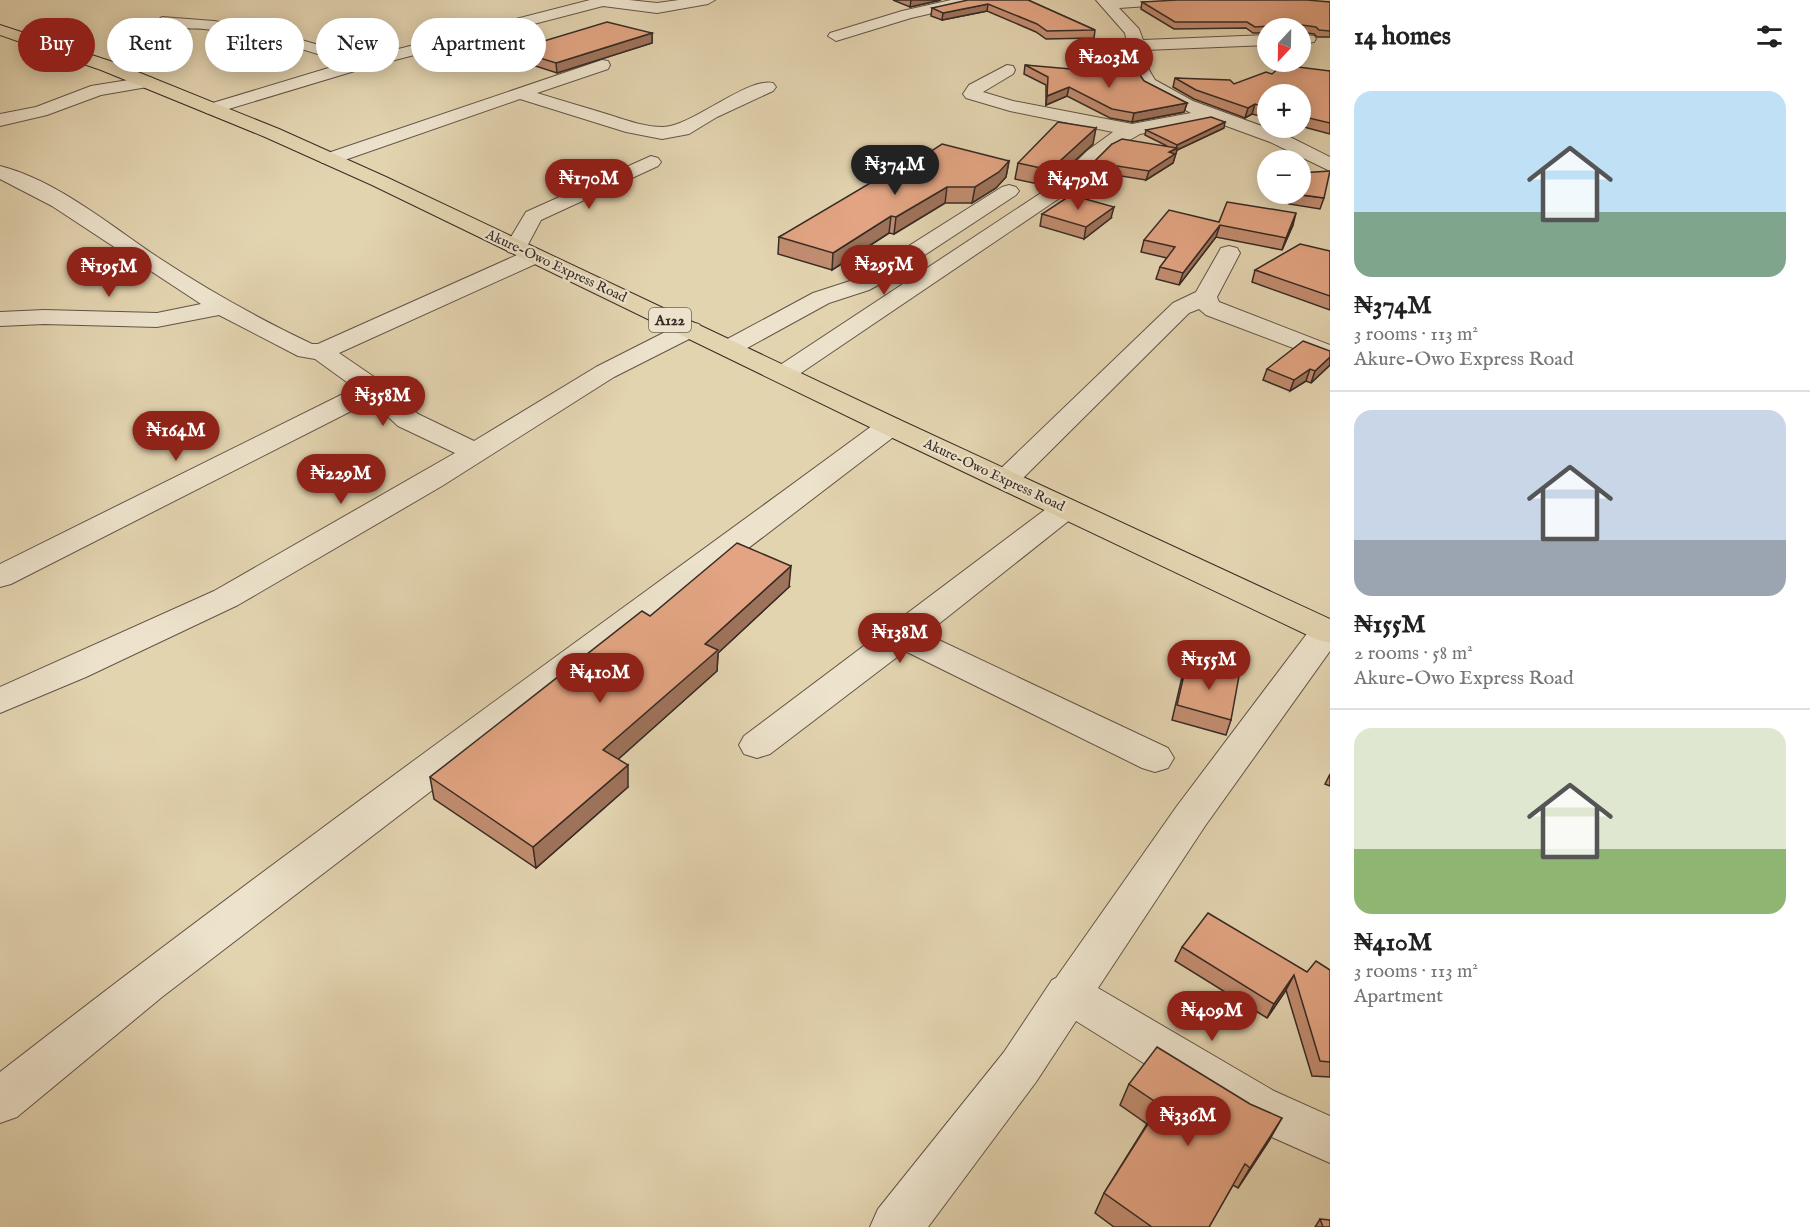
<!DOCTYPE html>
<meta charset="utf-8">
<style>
body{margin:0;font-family:"IM FELL English",serif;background:#f2f2f2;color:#222;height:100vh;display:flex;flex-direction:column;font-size:22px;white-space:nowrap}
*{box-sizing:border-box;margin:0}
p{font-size:20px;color:#767676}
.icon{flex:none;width:33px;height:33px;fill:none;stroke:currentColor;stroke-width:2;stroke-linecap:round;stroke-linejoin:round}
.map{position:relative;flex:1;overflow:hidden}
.drawer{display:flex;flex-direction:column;background:#fff;width:480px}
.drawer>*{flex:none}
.guide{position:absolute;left:18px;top:18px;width:570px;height:54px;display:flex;gap:12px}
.needle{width:39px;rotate:202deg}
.tools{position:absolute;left:1257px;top:18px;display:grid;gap:12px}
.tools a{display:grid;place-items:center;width:54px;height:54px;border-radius:50%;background:#fff;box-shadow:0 3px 15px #0003;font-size:30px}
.price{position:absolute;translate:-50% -51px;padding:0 14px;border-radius:21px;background:#8f2418;color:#fff;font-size:20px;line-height:39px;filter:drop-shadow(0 2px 3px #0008)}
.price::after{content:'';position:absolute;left:50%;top:36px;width:18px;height:14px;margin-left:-9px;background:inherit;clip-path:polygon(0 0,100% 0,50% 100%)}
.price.selected{background:#222;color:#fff}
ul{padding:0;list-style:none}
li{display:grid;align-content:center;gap:12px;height:318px;padding:0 24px}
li+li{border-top:2px solid #e0e0e0}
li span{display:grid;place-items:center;height:186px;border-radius:18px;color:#555}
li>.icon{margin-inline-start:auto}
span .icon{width:108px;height:108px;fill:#fffc;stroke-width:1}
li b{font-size:26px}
h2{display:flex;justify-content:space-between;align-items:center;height:72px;padding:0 24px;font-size:26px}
.tag{padding:0 21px;border-radius:27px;background:#fff;box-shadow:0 3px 15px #0003;font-size:21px;line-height:54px}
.tag.selected{background:#8f2418;color:#fff}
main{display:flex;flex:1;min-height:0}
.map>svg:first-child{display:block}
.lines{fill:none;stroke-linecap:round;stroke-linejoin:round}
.minor-casing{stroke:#635548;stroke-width:2}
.highway-casing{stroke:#382b25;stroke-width:2}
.minor{fill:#ede3cc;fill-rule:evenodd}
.highway{fill:#e3d4b0;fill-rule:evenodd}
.wall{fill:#c28d70;stroke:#382b25;stroke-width:1.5}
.shaded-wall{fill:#9e735b;stroke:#382b25;stroke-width:1.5}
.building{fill:#e2a482;stroke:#382b25;stroke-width:1.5}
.labels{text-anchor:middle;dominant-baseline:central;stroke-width:4.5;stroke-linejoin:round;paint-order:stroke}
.far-street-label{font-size:14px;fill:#382b25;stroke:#ede3cc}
.shield{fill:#ede3cc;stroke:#6e6257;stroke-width:1.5}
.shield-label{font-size:15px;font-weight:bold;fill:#382b25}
</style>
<main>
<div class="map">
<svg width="1330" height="1227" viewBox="0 0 1330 1227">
<rect width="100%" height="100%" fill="#e3d4b0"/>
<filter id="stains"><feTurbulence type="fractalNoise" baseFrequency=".00333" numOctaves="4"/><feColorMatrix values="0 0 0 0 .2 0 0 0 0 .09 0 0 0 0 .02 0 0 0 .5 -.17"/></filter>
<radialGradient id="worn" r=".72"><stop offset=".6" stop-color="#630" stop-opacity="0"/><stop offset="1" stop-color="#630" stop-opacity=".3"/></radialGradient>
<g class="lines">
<g class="minor-casing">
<g id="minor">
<path d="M590 0H629L657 3 679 0H715L708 4 657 13 603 6 368 67 212 114 206 113 203 109 206 105 345 63C299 47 253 34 204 29 192 28 161 30 154 22L162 17 214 21 264 29 363 58Z"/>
<polygon points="951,0 978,0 976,3 911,18 836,41 828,36 830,33 902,11"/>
<polygon points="1096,0 1185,0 1178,4 1119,8 1139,29 1143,40 1268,35 1268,45 1145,50 1149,70 1155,80 1193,101 1284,134 1330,157 1330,171 1270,142 1210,120 1140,134 1109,152 1067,193 792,379 783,382 774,379 770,374 774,369 1053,185 1087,151 1113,132 1010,111 966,98 963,94 969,85 1007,65 1013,66 1015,70 1013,74 983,92 1013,101 1132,124 1191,113 1143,87 1133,70 1125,33"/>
<polygon points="1300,34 1314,36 1316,39 1314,42 1300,44"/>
<path d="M602 60 608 61 610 65 608 69 537 93C562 101 588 108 613 116 628 121 646 127 663 127 691 127 747 77 773 83L776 87 773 91 717 117 689 134 662 139 626 132 520 99 336 163H322L319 159 322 155Z"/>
<polygon points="147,77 153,78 156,82 153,86 101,95 47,115 0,126 0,114 36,107 91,86"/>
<polygon points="651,156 658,158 661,162 658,166 541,220 524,252 516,254 508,252 505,247 526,212"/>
<path d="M0 166C56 180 111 226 159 258 208 290 259 319 312 344H318L526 251 534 249 542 251 545 256 542 261 339 353 383 383 418 414 474 441 596 367 681 324 690 322 699 324 702 329 699 334 614 377 442 486 238 605 86 677 0 713V687L214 591 455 453 398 426 371 401 11 584 0 587V564L355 388 315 359 298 356 219 315 157 327 44 324 0 326V312L44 310 157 313 201 304 52 206 0 179Z"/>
<polygon points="1009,185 1016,187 1019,191 1016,195 882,283 869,290 829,303 738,353 729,356 720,353 716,348 720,343 813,293 853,280 866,273 1002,187"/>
<polygon points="1229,246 1237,248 1240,253 1217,297 1219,302 1330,345 1330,362 1206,315 1199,309 1189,313 1015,486 1005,489 995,486 990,480 995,474 1173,303 1196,292 1221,248"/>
<path d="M890 418 900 420 904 426 900 432 162 997 17 1117 0 1123V1072C288 848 586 636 880 420Z"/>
<polygon points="1065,500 1076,503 1080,509 1076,515 926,634 1168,748 1174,758 1168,768 1155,772 1142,768 905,651 770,754 757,758 744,754 739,745 744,736 1054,503"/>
<polygon points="1327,620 1330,621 1330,651 1205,826 1098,988 1274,1091 1330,1116 1330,1163 1240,1123 1076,1021 1036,1082 928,1227 870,1227 878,1209 1004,1052 1052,980 1056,978 1177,806 1315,623"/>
</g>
</g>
<g class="highway-casing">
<polygon id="highway" points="0,25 113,62 279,129 386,177 900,420 1330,619 1330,643 1318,640 880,432 372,185 265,137 101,70 0,35"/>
</g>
<use href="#minor" class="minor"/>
<use href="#highway" class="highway"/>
</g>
<g class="wall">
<polygon points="893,0 941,0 910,7"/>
<polygon points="1028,0 1095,30 1094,38 1046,39 1036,32 987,11 942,20 931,16 932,8"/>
<polygon points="1142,2 1330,2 1330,37 1317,37 1314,34 1300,32 1300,28 1268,28 1268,33 1253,33 1246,28 1174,29 1141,9"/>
<polygon points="652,33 652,43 557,73 514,59 514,50"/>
<polygon points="1025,65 1144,81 1187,103 1184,112 1132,122 1110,118 1067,96 1046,105 1046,85 1024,74"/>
<polygon points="1330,71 1330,134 1300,126 1300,94 1268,94 1268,118 1252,114 1245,118 1194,99 1173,87 1175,78 1234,84 1272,74"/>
<polygon points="1224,128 1177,150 1173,163 1146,180 1109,174 1091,196 1072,191 1074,182 1112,144 1167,146 1145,135 1146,130"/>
<polygon points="1093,144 1047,186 1015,179 1018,163"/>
<polygon points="1009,161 1006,177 996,188 972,203 945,203 894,234 889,233 832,270 778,254 779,237 890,178"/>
<polygon points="1292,194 1324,198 1320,209 1289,204"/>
<polygon points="1042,214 1111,218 1084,239 1040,226"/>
<polygon points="1219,222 1293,225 1282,250 1216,237 1179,285 1156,279 1160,267 1167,258 1141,252 1144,240"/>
<polygon points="1330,251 1330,310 1252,282 1255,270"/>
<polygon points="1330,351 1330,365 1311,383 1306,381 1290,391 1263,380 1267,369"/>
<polygon points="789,587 718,653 717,671 618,759 628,787 536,868 434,799 430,777 650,616"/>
<polygon points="1187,662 1231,720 1226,735 1172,720 1182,677"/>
<polygon points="1330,774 1330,786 1325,784"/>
<polygon points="1182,947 1307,972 1330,970 1330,1077 1312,1076 1286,990 1267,1018 1175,961"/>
<polygon points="1129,1084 1270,1139 1238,1188 1233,1185 1209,1227 1114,1227 1095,1213 1104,1193 1147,1124 1120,1105"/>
<polygon points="1320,1219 1330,1227 1315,1227"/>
</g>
<g class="shaded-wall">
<polygon points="911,0 941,0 910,7"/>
<polygon points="988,4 987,11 942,20 943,13"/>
<polygon points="652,33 652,43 557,73 556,63"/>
<polygon points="1069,87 1067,96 1046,105 1047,96"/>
<polygon points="1187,103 1184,112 1132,122 1134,113"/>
<polygon points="1255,104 1252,114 1245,118 1248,108"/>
<polygon points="1225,122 1224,128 1177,150 1173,163 1146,180 1149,171 1169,152 1176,149 1177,145"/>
<polygon points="1096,128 1093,144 1047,186 1050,170"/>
<polygon points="1009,161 1006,177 996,188 972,203 975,187"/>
<polygon points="1111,165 1109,174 1091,196 1093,186"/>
<polygon points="947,187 945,203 894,234 896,217"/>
<polygon points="1114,207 1111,218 1084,239 1086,227"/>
<polygon points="1296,213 1293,225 1282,250 1286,238"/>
<polygon points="891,216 889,233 832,270 833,253"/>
<polygon points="1220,225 1216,237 1179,285 1183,273"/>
<polygon points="1330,357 1330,365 1311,383 1315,371"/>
<polygon points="1310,369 1306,381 1290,391 1294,380"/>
<polygon points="791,566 789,587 718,653 717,671 604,772 603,750 705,644"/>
<polygon points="628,765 628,787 536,868 533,847"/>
<polygon points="1294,975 1286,990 1267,1018 1274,1004"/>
<polygon points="1282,1118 1270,1139 1238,1188 1250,1168"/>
</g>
<g class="building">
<polygon points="968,0 1028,0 1095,30 1047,31 1037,24 988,4 943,13 932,8"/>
<polygon points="1177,0 1307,0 1330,2 1330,31 1319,30 1316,27 1302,25 1300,29 1271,28 1270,26 1255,27 1247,22 1175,22 1142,2"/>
<polygon points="607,22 652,33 556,63 514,50"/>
<polygon points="1025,65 1140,75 1144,81 1187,103 1134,113 1112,109 1069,87 1047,96 1048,77"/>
<polygon points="1282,65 1330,71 1330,123 1300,116 1300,94 1268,94 1268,108 1255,104 1248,108 1196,90 1175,78 1230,80 1234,84 1266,72 1272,74"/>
<polygon points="1211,117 1225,122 1177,145 1146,130"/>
<polygon points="1058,122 1096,128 1050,170 1018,163"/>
<polygon points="1122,139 1177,148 1169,152 1175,154 1149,171 1111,165 1093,186 1074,182 1112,144"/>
<polygon points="942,144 1009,161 999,172 975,187 947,187 896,217 891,216 833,253 779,237 882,176 890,178"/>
<polygon points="1330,171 1324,198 1295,194 1300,194 1300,173"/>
<polygon points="1071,195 1114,207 1086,227 1042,214"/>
<polygon points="1227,202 1296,213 1286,238 1220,225 1183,273 1160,267 1175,247 1144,240 1169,210 1219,222"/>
<polygon points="1300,244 1330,251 1330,296 1255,270"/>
<polygon points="1303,341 1330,351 1330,357 1315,371 1310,369 1294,380 1267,369"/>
<polygon points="737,543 791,566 705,644 718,650 603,750 628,765 533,847 430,777 642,611 650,616"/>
<polygon points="1187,662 1239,676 1231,720 1177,705"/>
<polygon points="1208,913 1307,972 1316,961 1330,970 1330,1062 1320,1061 1294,975 1274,1004 1182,947"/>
<polygon points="1157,1047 1250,1104 1282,1118 1250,1168 1245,1164 1209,1227 1152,1227 1104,1193 1160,1105 1129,1084"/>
<polygon points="1320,1219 1330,1220 1330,1227 1323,1227"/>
</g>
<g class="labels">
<g class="far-street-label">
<text transform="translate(556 266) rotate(25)">Akure-Owo Express Road</text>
<text transform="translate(994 475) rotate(25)">Akure-Owo Express Road</text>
</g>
<rect class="shield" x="649" y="308" width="42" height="24" rx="4.5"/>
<g class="shield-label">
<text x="670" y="320">A122</text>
</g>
</g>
<rect width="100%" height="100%" filter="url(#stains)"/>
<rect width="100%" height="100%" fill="url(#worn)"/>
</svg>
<div class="tools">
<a><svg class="needle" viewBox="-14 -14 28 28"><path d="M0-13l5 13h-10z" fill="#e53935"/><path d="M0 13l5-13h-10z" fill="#767676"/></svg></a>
<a>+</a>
<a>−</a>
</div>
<b class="price" style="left:1109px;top:89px">₦203M</b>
<b class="price selected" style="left:895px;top:196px">₦374M</b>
<b class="price" style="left:589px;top:210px">₦170M</b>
<b class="price" style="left:1078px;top:211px">₦479M</b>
<b class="price" style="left:884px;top:296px">₦295M</b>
<b class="price" style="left:109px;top:298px">₦195M</b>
<b class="price" style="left:383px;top:427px">₦358M</b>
<b class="price" style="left:176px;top:462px">₦164M</b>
<b class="price" style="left:341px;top:505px">₦229M</b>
<b class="price" style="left:900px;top:664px">₦138M</b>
<b class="price" style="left:1209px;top:691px">₦155M</b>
<b class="price" style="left:600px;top:704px">₦410M</b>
<b class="price" style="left:1212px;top:1042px">₦409M</b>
<b class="price" style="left:1188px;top:1147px">₦336M</b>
<div class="guide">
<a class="tag selected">Buy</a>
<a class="tag">Rent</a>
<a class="tag">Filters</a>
<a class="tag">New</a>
<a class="tag">Apartment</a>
</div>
</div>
<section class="drawer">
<h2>14 homes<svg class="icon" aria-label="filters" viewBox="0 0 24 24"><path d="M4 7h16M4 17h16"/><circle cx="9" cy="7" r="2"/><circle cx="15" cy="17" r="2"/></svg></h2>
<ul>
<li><span style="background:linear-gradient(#bfe0f5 65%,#7fa58c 0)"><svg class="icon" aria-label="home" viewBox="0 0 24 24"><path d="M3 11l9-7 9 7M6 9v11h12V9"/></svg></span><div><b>₦374M</b><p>3 rooms · 113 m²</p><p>Akure-Owo Express Road</p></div></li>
<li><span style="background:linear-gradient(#c9d6e8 70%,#9aa5b1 0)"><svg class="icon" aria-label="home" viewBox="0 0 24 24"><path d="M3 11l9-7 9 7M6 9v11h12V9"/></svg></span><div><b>₦155M</b><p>2 rooms · 58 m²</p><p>Akure-Owo Express Road</p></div></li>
<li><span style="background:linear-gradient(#dfe7d0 65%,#8fb573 0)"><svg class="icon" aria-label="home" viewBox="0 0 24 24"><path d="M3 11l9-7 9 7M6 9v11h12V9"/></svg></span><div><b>₦410M</b><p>3 rooms · 113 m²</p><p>Apartment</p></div></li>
</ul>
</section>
</main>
